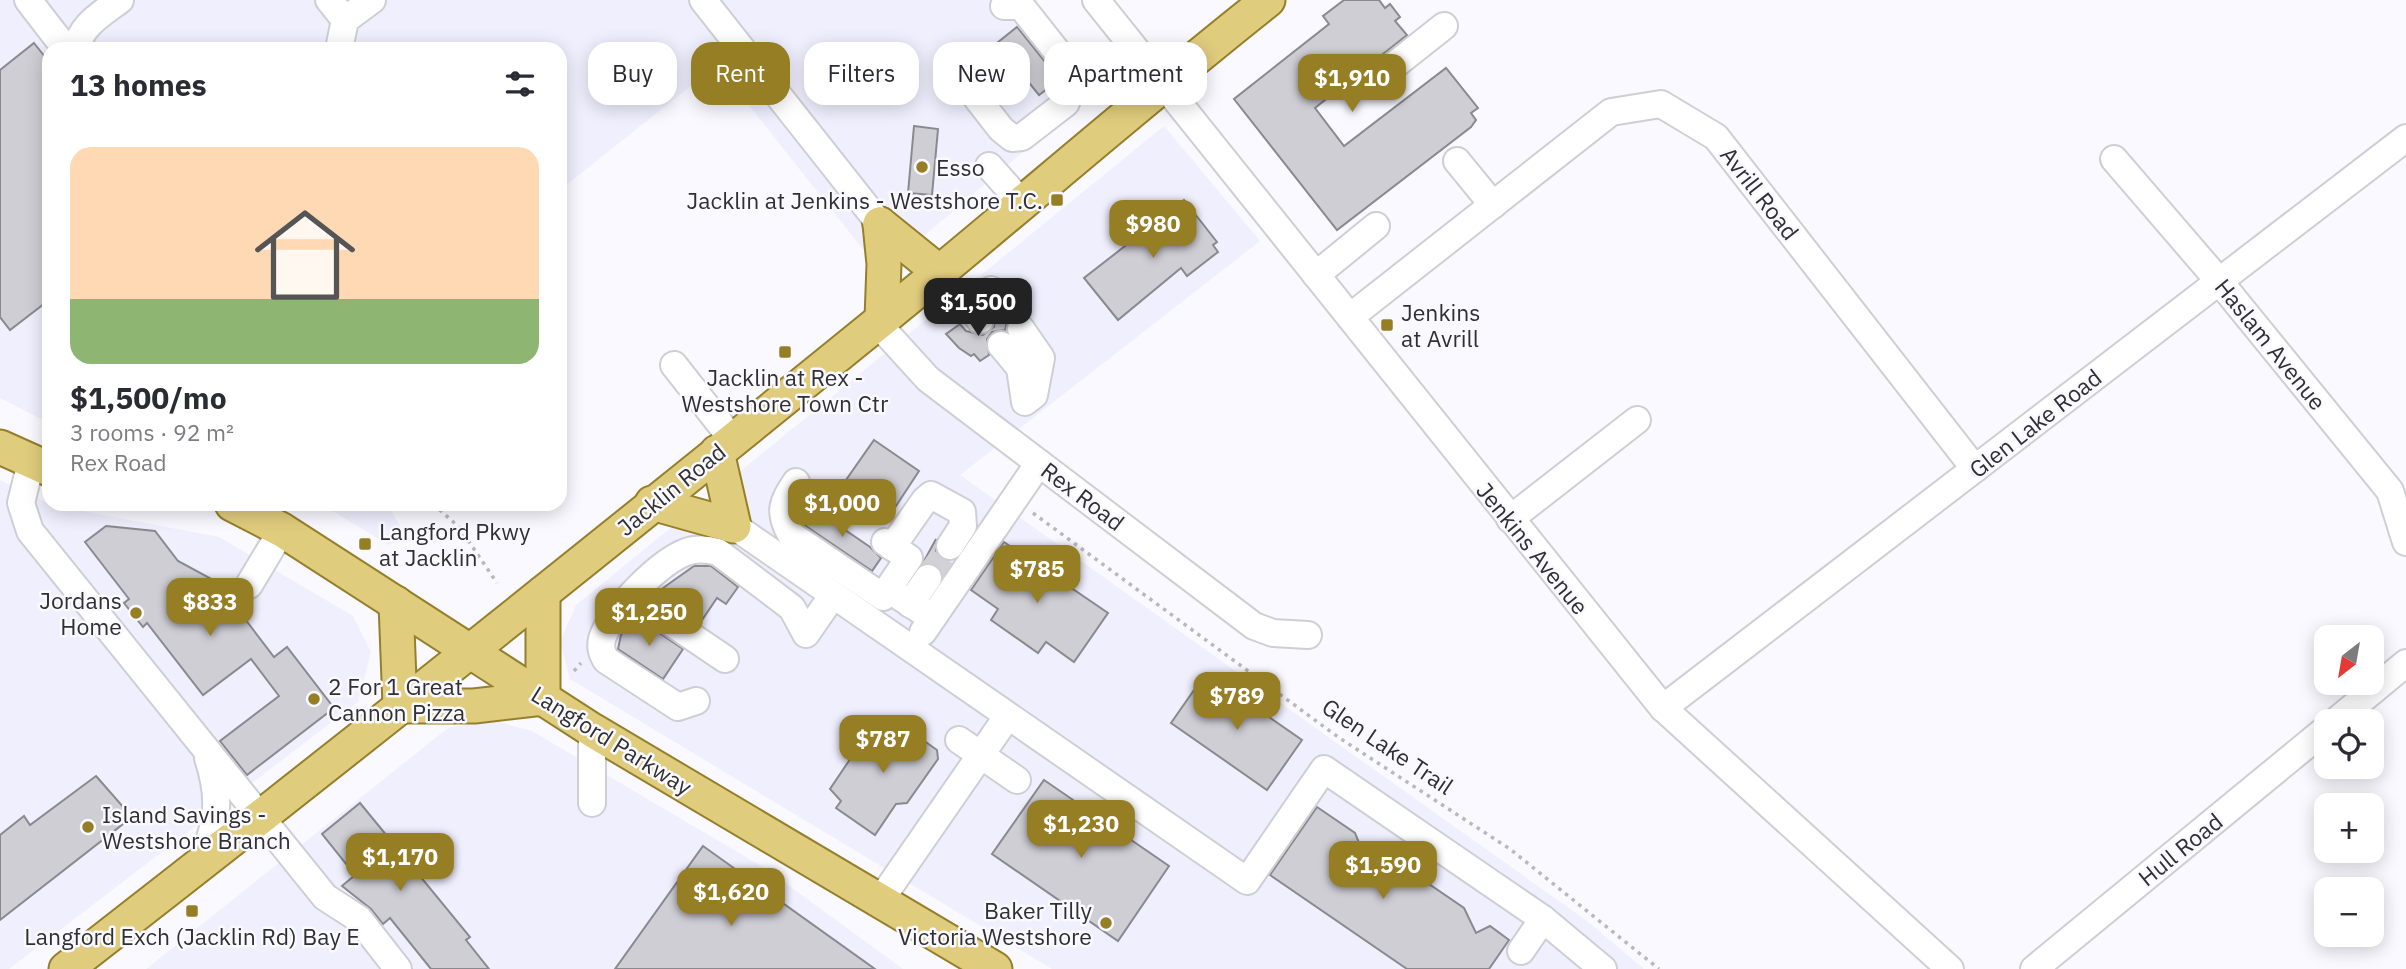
<!DOCTYPE html>
<meta charset="utf-8">
<style>
body{margin:0;font-family:"IBM Plex Sans",sans-serif;background:#f2f2f3;color:#2b2b33;height:100vh;display:flex;flex-direction:column;font-size:26px;white-space:nowrap}
*{box-sizing:border-box;margin:0}
p{font-size:23px;color:#7c7c81}
.icon{flex:none;width:38px;height:38px;fill:none;stroke:currentColor;stroke-width:2;stroke-linecap:round;stroke-linejoin:round}
.map{position:relative;flex:1;overflow:hidden}
.details{position:absolute;left:42px;top:42px;width:525px;height:469px;display:flex;flex-direction:column;background:#fff;border-radius:21px;box-shadow:0 4px 18px #0003}
.details>*{flex:none}
.guide{position:absolute;left:588px;top:42px;width:665px;height:63px;display:flex;gap:14px}
.needle{width:46px;rotate:211deg}
.fabs{position:absolute;left:2314px;top:625px;display:grid;gap:14px}
.fabs a{display:grid;place-items:center;width:70px;height:70px;border-radius:14px;background:#fff;box-shadow:0 4px 18px #0003;font-size:35px}
.price{position:absolute;translate:-50% -60px;padding:0 16px;border-radius:14px;background:#967e25;color:#fff;font-size:23px;line-height:46px;filter:drop-shadow(0 2px 4px #0008)}
.price::after{content:'';position:absolute;left:50%;top:42px;width:21px;height:16px;margin-left:-10px;background:inherit;clip-path:polygon(0 0,100% 0,50% 100%)}
.price.current{background:#222;color:#fff}
ul{padding:0;list-style:none}
li{display:grid;align-content:center;gap:14px;height:371px;padding:0 28px}
li span{display:grid;place-items:center;height:217px;border-radius:21px;color:#555}
li>.icon{margin-inline-start:auto}
span .icon{width:126px;height:126px;fill:#fffc;stroke-width:1}
li b{font-size:30px}
h2{display:flex;justify-content:space-between;align-items:center;height:84px;padding:0 28px;font-size:30px}
.chip{padding:0 24px;border-radius:21px;background:#fff;box-shadow:0 4px 18px #0003;font-size:24px;line-height:63px}
.chip.current{background:#967e25;color:#fff}
.map>svg:first-child{display:block}
.built{fill:#f0effe}
.building{fill:#cfced5;stroke:#8a8990;stroke-width:2}
.lines{fill:none;stroke-linecap:round;stroke-linejoin:round}
.minor-tunnel{stroke:#d1d1d6;stroke-width:26;stroke-dasharray:26 13;stroke-linecap:butt}
.minor-casing{stroke:#ceced5;stroke-width:30}
.major-casing{stroke:#957f2a;stroke-width:37}
.path{stroke:#b8b8bd;stroke-width:3.5;stroke-dasharray:3.5 5;stroke-linecap:butt}
.minor{stroke:#fff;stroke-width:26}
.major{stroke:#e0cc7d;stroke-width:33}
.poi-dot{fill:#967e25;stroke:#f9f9ff;stroke-width:2.5}
.labels{text-anchor:middle;dominant-baseline:central;stroke-width:5;stroke-linejoin:round;paint-order:stroke}
.poi-label{font-size:23px;fill:#302f32;stroke:#f9f9ff;text-anchor:start}
.street-label{font-size:23px;fill:#302f32;stroke:#f9f9ff}
</style>
<div class="map">
<svg width="2406" height="969" viewBox="0 0 2406 969">
<rect width="100%" height="100%" fill="#f9f9ff"/>
<g class="built">
<polygon points="0,0 1036,0 1083,72 1074,109 881,272 717,65 560,190 560,49 49,49 49,423 0,398"/>
<polygon points="1164,126 1260,241 960,475 1587,921 1644,969 1052,969 570,679 560,642 576,605"/>
<polygon points="0,480 51,505 219,537 353,616 371,652 358,702 9,969 0,969"/>
<polygon points="321,504 387,504 405,534 389,545"/>
<polygon points="492,720 532,731 766,869 903,969 146,969 448,728"/>
</g>
<g class="building">
<polygon points="1344,0 1379,0 1385,8 1390,4 1400,17 1395,21 1407,35 1315,108 1344,146 1446,68 1478,108 1471,113 1476,120 1471,127 1337,230 1234,99 1329,24 1323,16"/>
<polygon points="1017,27 1057,77 1055,83 1039,95 997,43"/>
<polygon points="34,43 49,62 49,300 10,330 0,317 0,70"/>
<polygon points="914,126 938,129 932,195 908,193"/>
<polygon points="1184,200 1217,242 1213,245 1218,252 1187,276 1181,268 1118,320 1084,278"/>
<polygon points="1015,309 1019,314 1007,322 1005,330 992,332 987,339 989,355 980,361 974,354 971,356 959,348 946,334 960,324 966,331 983,335 994,327 995,318 1010,316"/>
<polygon points="874,440 919,471 894,509 883,501 881,504 846,480"/>
<polygon points="813,508 870,547 881,558 872,571 803,524"/>
<polygon points="106,526 155,531 178,561 217,582 226,594 231,590 250,615 245,619 274,657 287,647 334,708 247,775 220,741 279,696 251,659 203,695 147,623 143,627 124,603 129,599 85,542"/>
<polygon points="936,539 936,554 948,561 942,571 936,565 923,563"/>
<polygon points="1004,542 1108,613 1074,662 1046,642 1038,653 991,620 998,609 971,590"/>
<polygon points="694,566 711,566 738,587 726,604 717,598 700,623 656,593"/>
<polygon points="634,616 683,649 663,679 618,649 621,635"/>
<polygon points="1206,673 1302,740 1267,790 1171,723"/>
<polygon points="912,724 913,733 937,750 938,759 907,803 896,804 875,835 836,808 841,801 830,789 865,737 864,732"/>
<polygon points="96,776 132,817 0,920 0,835 24,816 30,825"/>
<polygon points="1044,780 1169,866 1118,941 992,854"/>
<polygon points="360,803 470,937 466,940 489,969 431,969 390,918 383,924 371,909 342,886 355,875 322,834"/>
<polygon points="1317,807 1355,833 1366,860 1382,852 1464,908 1476,933 1490,926 1509,940 1489,969 1407,969 1270,875"/>
<polygon points="703,846 875,969 615,969"/>
</g>
<g class="lines">
<polyline class="minor-tunnel" points="928,578 950,546"/>
<g class="minor-casing">
<g id="minor">
<polyline points="28,0 62,44 77,45"/>
<polyline points="329,0 345,20"/>
<polyline points="703,0 880,224"/>
<polyline points="1096,0 1663,708 1950,969"/>
<path d="M77 49C79 26 103 13 120 0"/>
<polyline points="339,49 345,20 372,0"/>
<polyline points="952,66 1001,129 1012,138 1022,137 1066,103 1074,73 1021,6 1004,6"/>
<polyline points="1382,75 1444,26"/>
<polyline points="2114,159 2219,281 2390,491 2406,542"/>
<polyline points="1457,161 1493,205"/>
<polyline points="989,166 1021,202"/>
<polyline points="1316,275 1376,226"/>
<polyline points="991,290 1001,303"/>
<polyline points="970,307 980,320"/>
<polyline points="1350,317 1611,112 1661,104 1716,137 1975,469"/>
<polyline points="877,323 928,379 1254,626 1273,633 1308,635"/>
<polyline points="1001,345 1020,368 1025,402 1034,395 1041,358 1021,329"/>
<polyline points="674,365 732,439"/>
<polyline points="31,463 21,503 30,531 325,897 359,919 398,969"/>
<path d="M796 482C782 503 778 512 791 535L883 597 888 589 932 618"/>
<polyline points="1510,519 1637,420"/>
<polyline points="734,526 1247,881 1324,769 1543,919 1603,969"/>
<polyline points="885,542 909,558 888,589"/>
<polyline points="892,547 925,500 931,495 962,512 963,526 950,546"/>
<polyline points="249,585 282,530"/>
<polyline points="632,596 725,659"/>
<polyline points="910,604 928,578"/>
<polyline points="923,632 1039,463"/>
<path d="M696 701 678 707 606 660C602 653 600 648 602 639 611 611 658 563 686 552 697 548 707 549 718 552L792 608 806 634 833 595"/>
<polyline points="1663,708 2406,138"/>
<polyline points="2336,721 2406,663"/>
<polyline points="959,740 1017,780"/>
<polyline points="592,803 592,730"/>
<path d="M202 863C217 821 222 801 208 758"/>
<polyline points="879,902 1007,717"/>
<polyline points="1521,951 1543,919"/>
<polyline points="2034,969 2326,729"/>
</g>
</g>
<g class="major-casing">
<g id="major">
<polyline points="880,224 884,264 882,319"/>
<polyline points="880,224 938,271"/>
<polyline points="0,447 49,469"/>
<polyline points="652,503 734,526 717,452"/>
<polyline points="232,504 282,530 592,730 995,969"/>
<polyline points="543,593 543,698"/>
<polyline points="396,603 400,706"/>
<polyline points="400,706 474,706 543,698"/>
<path d="M66 969C338 758 607 543 874 326 1006 219 1134 106 1268 0"/>
</g>
</g>
<g class="path">
<polyline points="433,504 459,527 497,583"/>
<polyline points="1033,513 1338,737 1510,849 1659,969"/>
<polyline points="574,671 581,663"/>
</g>
<use href="#minor" class="minor"/>
<use href="#major" class="major"/>
</g>
<g class="poi-dot">
<circle cx="922" cy="167" r="7"/>
<rect x="1050" y="193" width="14" height="14" rx="3.5"/>
<rect x="1380" y="318" width="14" height="14" rx="3.5"/>
<rect x="778" y="345" width="14" height="14" rx="3.5"/>
<rect x="358" y="537" width="14" height="14" rx="3.5"/>
<circle cx="136" cy="613" r="7"/>
<circle cx="314" cy="699" r="7"/>
<circle cx="88" cy="827" r="7"/>
<rect x="185" y="904" width="14" height="14" rx="3.5"/>
<circle cx="1106" cy="923" r="7"/>
</g>
<g class="labels">
<g class="poi-label">
<text x="936" y="167">Esso</text>
<text x="1043" y="200" text-anchor="end">Jacklin at Jenkins - Westshore T.C.</text>
<text x="1401" y="312">Jenkins<tspan x="1401" dy="26">at Avrill</tspan></text>
<text x="785" y="377" text-anchor="middle">Jacklin at Rex -<tspan x="785" dy="26">Westshore Town Ctr</tspan></text>
<text x="379" y="531">Langford Pkwy<tspan x="379" dy="26">at Jacklin</tspan></text>
<text x="122" y="600" text-anchor="end">Jordans<tspan x="122" dy="26">Home</tspan></text>
<text x="328" y="686">2 For 1 Great<tspan x="328" dy="26">Cannon Pizza</tspan></text>
<text x="102" y="814">Island Savings -<tspan x="102" dy="26">Westshore Branch</tspan></text>
<text x="1092" y="910" text-anchor="end">Baker Tilly<tspan x="1092" dy="26">Victoria Westshore</tspan></text>
<text x="192" y="936" text-anchor="middle">Langford Exch (Jacklin Rd) Bay E</text>
</g>
<g class="street-label">
<text transform="translate(1760 193) rotate(52)">Avrill Road</text>
<text transform="translate(2271 344) rotate(51)">Haslam Avenue</text>
<text transform="translate(2035 423) rotate(-38)">Glen Lake Road</text>
<text transform="translate(671 489) rotate(-39)">Jacklin Road</text>
<text transform="translate(1083 496) rotate(37)">Rex Road</text>
<text transform="translate(1533 548) rotate(51)">Jenkins Avenue</text>
<text transform="translate(612 740) rotate(32)">Langford Parkway</text>
<text transform="translate(1388 746) rotate(34)">Glen Lake Trail</text>
<text transform="translate(2180 849) rotate(-39)">Hull Road</text>
</g>
</g>
</svg>
<div class="fabs">
<a><svg class="needle" viewBox="-14 -14 28 28"><path d="M0-13l5 13h-10z" fill="#e53935"/><path d="M0 13l5-13h-10z" fill="#7c7c81"/></svg></a>
<a><svg class="icon" aria-label="locate" viewBox="0 0 24 24"><circle cx="12" cy="12" r="6"/><path d="M12 2v4M12 18v4M2 12h4M18 12h4"/></svg></a>
<a>+</a>
<a>−</a>
</div>
<b class="price" style="left:1352px;top:114px">$1,910</b>
<b class="price" style="left:1153px;top:260px">$980</b>
<b class="price current" style="left:978px;top:338px">$1,500</b>
<b class="price" style="left:842px;top:539px">$1,000</b>
<b class="price" style="left:1037px;top:605px">$785</b>
<b class="price" style="left:210px;top:638px">$833</b>
<b class="price" style="left:649px;top:648px">$1,250</b>
<b class="price" style="left:1237px;top:732px">$789</b>
<b class="price" style="left:883px;top:775px">$787</b>
<b class="price" style="left:1081px;top:860px">$1,230</b>
<b class="price" style="left:400px;top:893px">$1,170</b>
<b class="price" style="left:1383px;top:901px">$1,590</b>
<b class="price" style="left:731px;top:928px">$1,620</b>
<div class="guide">
<a class="chip">Buy</a>
<a class="chip current">Rent</a>
<a class="chip">Filters</a>
<a class="chip">New</a>
<a class="chip">Apartment</a>
</div>
<section class="details">
<h2>13 homes<svg class="icon" aria-label="filters" viewBox="0 0 24 24"><path d="M4 7h16M4 17h16"/><circle cx="9" cy="7" r="2"/><circle cx="15" cy="17" r="2"/></svg></h2>
<ul>
<li><span style="background:linear-gradient(#ffd9b3 70%,#8fb573 0)"><svg class="icon" aria-label="home" viewBox="0 0 24 24"><path d="M3 11l9-7 9 7M6 9v11h12V9"/></svg></span><div><b>$1,500/mo</b><p>3 rooms · 92 m²</p><p>Rex Road</p></div></li>
</ul>
</section>
</div>
